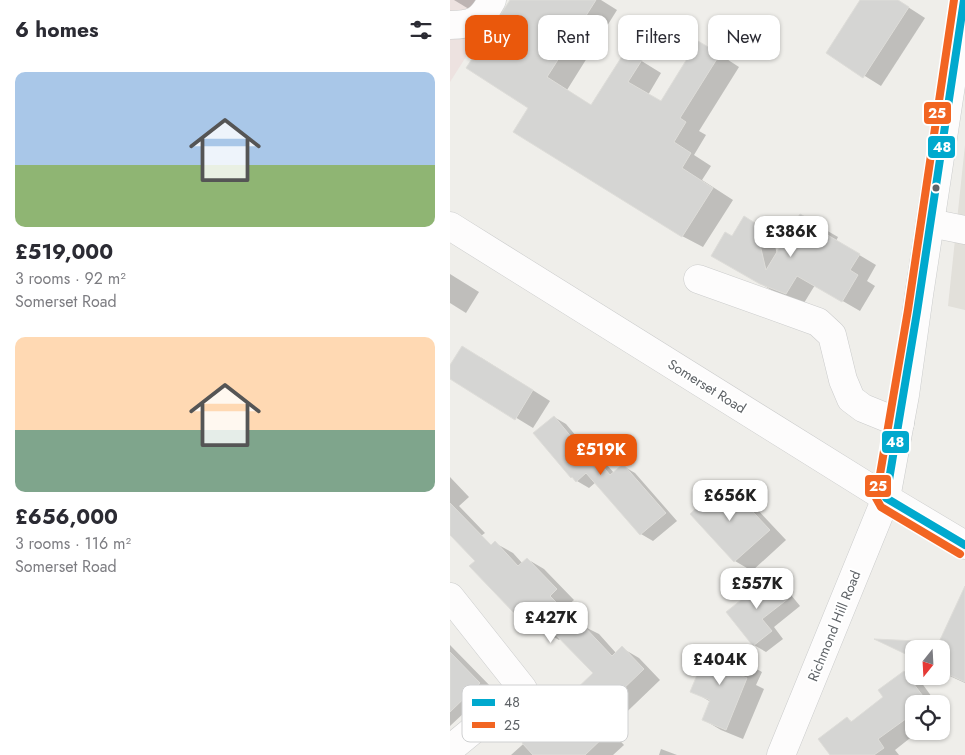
<!DOCTYPE html>
<meta charset="utf-8">
<style>
body{margin:0;font-family:Jost,sans-serif;background:#f2f2f3;color:#2b2b33;height:100vh;display:flex;flex-direction:column;font-size:19px;white-space:nowrap}
*{box-sizing:border-box;margin:0}
p{font-size:16px;color:#7c7c81}
.icon{flex:none;width:28px;height:28px;fill:none;stroke:currentColor;stroke-width:2;stroke-linecap:round;stroke-linejoin:round}
.map{position:relative;flex:1;overflow:hidden}
.sheet{display:flex;flex-direction:column;background:#fff;width:450px}
.sheet>*{flex:none}
.hud{position:absolute;left:15px;top:15px;width:425px;height:45px;display:flex;gap:10px}
.needle{width:32px;rotate:198deg}
.fabs{position:absolute;left:455px;top:640px;display:grid;gap:10px}
.fabs a{display:grid;place-items:center;width:45px;height:45px;border-radius:10px;background:#fff;box-shadow:0 1px 4px #0004;font-size:25px}
.price{position:absolute;translate:-50% -42px;padding:0 11px;border-radius:10px;background:#fff;color:#222;font-size:16px;line-height:32px;filter:drop-shadow(0 1px 2px #0008)}
.price::after{content:'';position:absolute;left:50%;top:30px;width:15px;height:11px;margin-left:-8px;background:inherit;clip-path:polygon(0 0,100% 0,50% 100%)}
.price.current{background:#ea580c;color:#fff}
ul{padding:0;list-style:none}
li{display:grid;align-content:center;gap:10px;height:265px;padding:0 15px}
li span{display:grid;place-items:center;height:155px;border-radius:10px;color:#555}
li>.icon{margin-inline-start:auto}
span .icon{width:90px;height:90px;fill:#fffc;stroke-width:1}
li b{font-size:21px}
h2{display:flex;justify-content:space-between;align-items:center;height:60px;padding:0 15px;font-size:21px}
.chip{padding:0 18px;border-radius:10px;background:#fff;box-shadow:0 1px 4px #0004;font-size:18px;line-height:45px}
.chip.current{background:#ea580c;color:#fff}
main{display:flex;flex:1;min-height:0}
.map>svg:first-child{display:block}
.education{fill:#e2e0da}
.medical{fill:#ede2e0}
.shadow{fill:#0003}
.building{fill:#d5d5d3;stroke:#deddd9}
.lines{fill:none;stroke-linecap:round;stroke-linejoin:round}
.minor-casing{stroke:#cbcccc;stroke-width:29}
.minor{stroke:#fdfcfc;stroke-width:28}
.bus-1-casing{stroke:#fff;stroke-width:11}
.bus-2-casing{stroke:#fff;stroke-width:11}
.bus-1{stroke:#00a9ce;stroke-width:8}
.bus-2{stroke:#f26522;stroke-width:8}
.bus-dot{fill:#5f6367;stroke:#fff;stroke-width:2}
.labels{text-anchor:middle;dominant-baseline:central;stroke-width:4;stroke-linejoin:round;paint-order:stroke}
.street-label{font-size:14px;fill:#5f6367;stroke:#fff}
.key{fill:#fff;stroke:#cfd0d1;stroke-width:1}
.key-label{font-size:14px;fill:#5f6367}
.line-badge{stroke:#fff;stroke-width:2}
.badge-label{font-size:14px;text-anchor:middle;font-weight:bold;fill:#fff}
</style>
<main>
<section class="sheet">
<h2>6 homes<svg class="icon" aria-label="filters" viewBox="0 0 24 24"><path d="M4 7h16M4 17h16"/><circle cx="9" cy="7" r="2"/><circle cx="15" cy="17" r="2"/></svg></h2>
<ul>
<li><span style="background:linear-gradient(#a9c7e8 60%,#8fb573 0)"><svg class="icon" aria-label="home" viewBox="0 0 24 24"><path d="M3 11l9-7 9 7M6 9v11h12V9"/></svg></span><div><b>£519,000</b><p>3 rooms · 92 m²</p><p>Somerset Road</p></div></li>
<li><span style="background:linear-gradient(#ffd9b3 60%,#7fa58c 0)"><svg class="icon" aria-label="home" viewBox="0 0 24 24"><path d="M3 11l9-7 9 7M6 9v11h12V9"/></svg></span><div><b>£656,000</b><p>3 rooms · 116 m²</p><p>Somerset Road</p></div></li>
</ul>
</section>
<div class="map">
<svg width="515" height="755" viewBox="0 0 515 755">
<rect width="100%" height="100%" fill="#efeeea"/>
<polygon class="education" points="515,145 515,310 498,306"/>
<polygon class="medical" points="0,0 52,0 0,82"/>
<g class="shadow">
<polygon points="4,0 42,0 32,17"/>
<polygon points="62,0 151,0 167,10 117,90 142,106 177,52 211,73 198,95 211,103 269,54 289,67 249,131 256,135 244,155 261,166 252,180 283,200 253,247 232,236 80,108"/>
<polygon points="426,0 447,0 475,18 431,86 378,53"/>
<polygon points="350,215 388,237 386,241 426,265 417,281 425,286 410,311 365,285 354,303 328,294 263,255 283,238 294,218 322,234 327,254"/>
<polygon points="0,274 29,292 16,313 0,303"/>
<polygon points="30,357 100,401 83,428 0,377 0,367"/>
<polygon points="104,417 116,424 132,443 144,450 164,473 173,466 185,473 227,521 203,541 191,534 146,482 139,488 127,481"/>
<polygon points="0,477 19,497 9,506 35,533 18,545 0,533"/>
<polygon points="276,482 294,492 305,505 304,506 336,540 302,571 285,561"/>
<polygon points="45,543 63,553 73,564 77,559 94,569 124,600 117,606 137,628 149,634 166,653 172,648 189,658 210,680 159,729 174,745 163,755 61,755 100,720 145,673 111,638 109,640 91,630 82,621 64,612 42,546"/>
<polygon points="321,578 333,585 350,606 324,627 333,639 316,652 304,645"/>
<polygon points="515,614 515,683 491,672 491,649 464,649 464,658 429,641 490,643"/>
<polygon points="0,645 47,693 24,715 16,711 0,726"/>
<polygon points="294,662 312,672 306,685 314,689 293,739 271,730 254,720 261,702 242,691"/>
<polygon points="454,672 471,682 487,704 464,704 464,731 469,731 445,750 449,755 381,755 397,719 403,722 435,698"/>
<polygon points="211,749 227,755 209,755"/>
</g>
<g class="building">
<polygon points="60,0 146,0 97,77 141,105 176,50 192,60 178,82 211,101 248,41 270,54 230,118 236,122 224,142 241,153 232,168 263,188 232,237 63,132 78,108 16,68"/>
<polygon points="410,0 448,0 459,7 413,78 376,53"/>
<polygon points="350,214 371,226 369,230 410,254 400,270 408,275 392,302 347,276 336,294 310,284 261,256 275,232 282,236 294,216 305,223 316,270"/>
<polygon points="12,346 83,390 65,420 0,379 0,365"/>
<polygon points="104,416 128,445 132,441 160,475 173,464 216,513 190,535 136,473 126,482 122,477 121,478 83,433"/>
<polygon points="276,480 289,495 288,496 320,530 284,562 240,514"/>
<polygon points="0,503 41,545 45,541 68,566 77,558 107,589 100,596 129,625 131,623 162,656 172,646 194,669 142,719 157,734 135,755 83,755 72,743 98,720 96,718 143,673 97,626 91,631 68,608 64,613 19,566 25,561 0,535"/>
<polygon points="321,576 339,598 312,619 322,631 303,646 276,612"/>
<polygon points="515,586 515,682 491,671 491,649 464,649 464,658 424,639 489,642"/>
<polygon points="259,646 295,661 289,675 297,678 276,730 252,720 260,700 240,692"/>
<polygon points="0,652 30,683 0,712"/>
<polygon points="454,671 479,704 464,704 464,713 428,739 434,748 424,755 380,755 368,739 397,717 401,722 433,697 428,690"/>
</g>
<g class="lines">
<g class="minor-casing">
<g id="minor">
<path d="M0 25C23 25 31 21 42 0"/>
<polyline points="480,223 515,230"/>
<polyline points="0,226 436,498 515,545"/>
<polyline points="248,279 368,322 382,335 393,380 401,399 413,408 450,423"/>
<polyline points="0,597 73,689 0,749"/>
<polyline points="331,755 436,498 455,395 469,295 514,0"/>
</g>
</g>
<use href="#minor" class="minor"/>
<g class="bus-1-casing">
<polyline id="bus-1" points="514,0 467,312 436,498 515,545"/>
</g>
<g class="bus-2-casing">
<polyline id="bus-2" points="504,0 458,310 426,498 431,507 510,554"/>
</g>
<use href="#bus-1" class="bus-1"/>
<use href="#bus-2" class="bus-2"/>
</g>
<circle class="bus-dot" cx="486" cy="188" r="4.5"/>
<g class="labels">
<g class="street-label">
<text transform="translate(257 386) rotate(32)">Somerset Road</text>
<text transform="translate(384 626) rotate(-68)">Richmond Hill Road</text>
</g>
</g>
<rect x="12" y="685" width="166" height="57" rx="8" class="key"/>
<rect x="22" y="699" width="23" height="7" fill="#00a9ce"/>
<rect x="22" y="722" width="23" height="6" fill="#f26522"/>
<g class="key-label">
<text x="54" y="707">48</text>
<text x="54" y="730">25</text>
</g>
<g class="line-badge">
<rect x="473" y="101" width="29" height="24" rx="5" fill="#f26522"/>
<rect x="477" y="135" width="29" height="24" rx="5" fill="#00a9ce"/>
<rect x="431" y="430" width="29" height="24" rx="5" fill="#00a9ce"/>
<rect x="414" y="474" width="28" height="24" rx="5" fill="#f26522"/>
</g>
<g class="badge-label">
<text x="487" y="118">25</text>
<text x="492" y="152">48</text>
<text x="445" y="447">48</text>
<text x="428" y="491">25</text>
</g>
</svg>
<div class="fabs">
<a><svg class="needle" viewBox="-14 -14 28 28"><path d="M0-13l5 13h-10z" fill="#e53935"/><path d="M0 13l5-13h-10z" fill="#7c7c81"/></svg></a>
<a><svg class="icon" aria-label="locate" viewBox="0 0 24 24"><circle cx="12" cy="12" r="6"/><path d="M12 2v4M12 18v4M2 12h4M18 12h4"/></svg></a>
</div>
<b class="price" style="left:341px;top:258px">£386K</b>
<b class="price current" style="left:151px;top:476px">£519K</b>
<b class="price" style="left:280px;top:522px">£656K</b>
<b class="price" style="left:307px;top:610px">£557K</b>
<b class="price" style="left:101px;top:644px">£427K</b>
<b class="price" style="left:270px;top:686px">£404K</b>
<div class="hud">
<a class="chip current">Buy</a>
<a class="chip">Rent</a>
<a class="chip">Filters</a>
<a class="chip">New</a>
</div>
</div>
</main>
